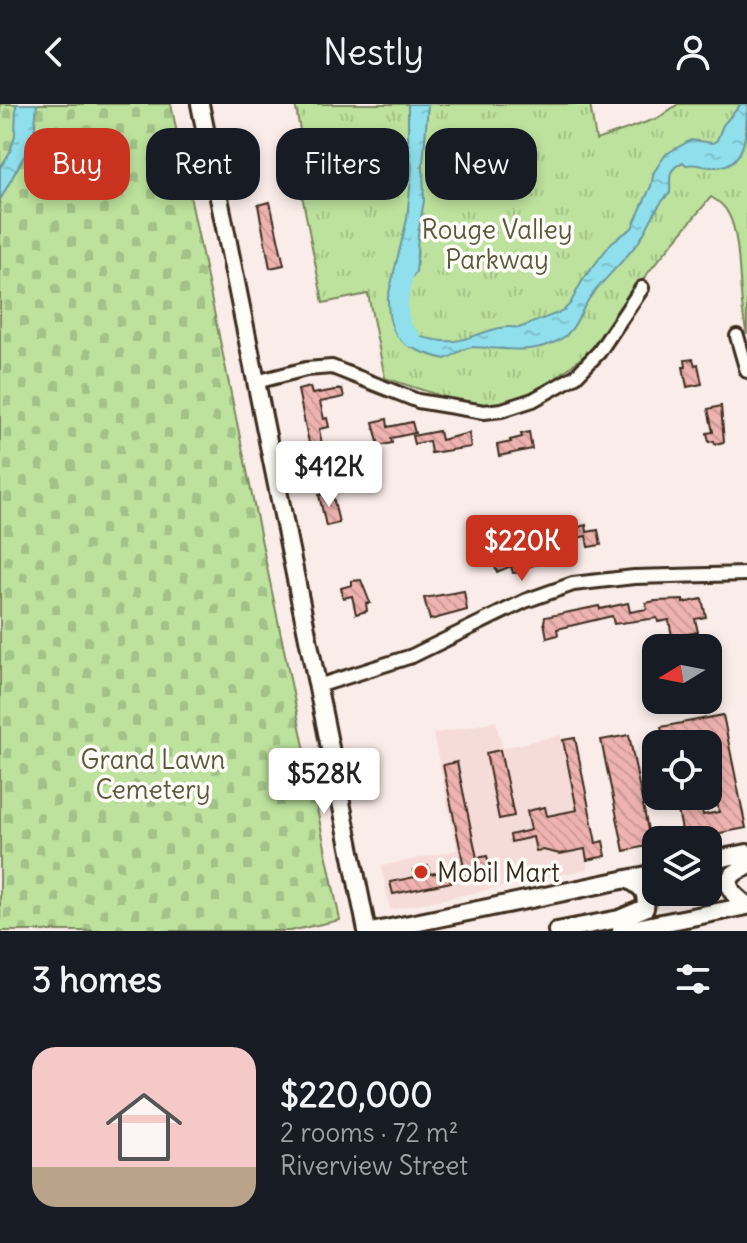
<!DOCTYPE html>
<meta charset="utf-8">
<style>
body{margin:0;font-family:Delius,sans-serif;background:#242831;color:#f1f3f6;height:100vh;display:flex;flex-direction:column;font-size:30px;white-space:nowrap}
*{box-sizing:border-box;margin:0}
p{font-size:26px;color:#9ea1a6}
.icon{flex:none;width:44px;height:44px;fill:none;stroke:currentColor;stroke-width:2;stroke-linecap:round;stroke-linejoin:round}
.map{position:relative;height:827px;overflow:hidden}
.panel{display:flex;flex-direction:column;background:#171b24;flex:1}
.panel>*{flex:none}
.hud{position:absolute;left:24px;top:24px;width:700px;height:72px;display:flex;gap:16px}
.needle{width:52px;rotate:260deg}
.buttons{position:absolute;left:642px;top:530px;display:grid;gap:16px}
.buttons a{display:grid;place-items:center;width:80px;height:80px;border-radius:16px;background:#171b24;box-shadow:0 4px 12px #0003;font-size:40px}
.price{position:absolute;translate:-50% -68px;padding:0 18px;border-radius:8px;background:#fff;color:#222;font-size:26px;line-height:52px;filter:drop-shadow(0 2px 4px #0008)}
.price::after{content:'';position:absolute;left:50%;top:48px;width:24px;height:18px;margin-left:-12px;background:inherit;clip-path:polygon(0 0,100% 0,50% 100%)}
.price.current{background:#c8321e;color:#fff}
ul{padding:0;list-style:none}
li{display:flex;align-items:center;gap:24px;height:200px;padding:0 32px}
li span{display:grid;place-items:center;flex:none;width:224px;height:160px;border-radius:24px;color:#555}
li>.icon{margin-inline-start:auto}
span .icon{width:96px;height:96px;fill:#fffc;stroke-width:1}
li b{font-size:34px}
h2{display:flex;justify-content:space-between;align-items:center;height:96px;padding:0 32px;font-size:34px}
.chip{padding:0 28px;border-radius:24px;background:#171b24;box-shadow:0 4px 12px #0003;font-size:28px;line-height:72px}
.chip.current{background:#c8321e;color:#fff}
header{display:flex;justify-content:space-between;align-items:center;height:104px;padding:0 32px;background:#171b24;font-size:36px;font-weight:600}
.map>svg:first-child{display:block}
.built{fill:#f6dcd8}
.cemetery{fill:url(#cemetery-stones);stroke:#7c865e;stroke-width:2}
.park{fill:url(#park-tufts);stroke:#7c865e;stroke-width:2}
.water{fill:url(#water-ripples);stroke:#6d979a;stroke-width:2}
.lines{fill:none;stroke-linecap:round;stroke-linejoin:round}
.river{stroke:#8fdfec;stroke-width:18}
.building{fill:url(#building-back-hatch);stroke:#3b2a1e;stroke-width:2}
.minor-casing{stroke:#3b2a1e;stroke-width:18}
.major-casing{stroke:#3b2a1e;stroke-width:22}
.minor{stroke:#fdfcf7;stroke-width:12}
.major{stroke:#fdfcf7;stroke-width:16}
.poi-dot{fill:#c8321e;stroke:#fdfcf7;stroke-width:3}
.labels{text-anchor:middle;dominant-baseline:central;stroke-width:7;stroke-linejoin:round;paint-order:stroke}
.park-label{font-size:26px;fill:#5b583e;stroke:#fdfcf7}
.poi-label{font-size:26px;fill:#3b2a1e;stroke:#fdfcf7;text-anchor:start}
</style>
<header><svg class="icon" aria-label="back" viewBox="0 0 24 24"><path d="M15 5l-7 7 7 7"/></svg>Nestly<svg class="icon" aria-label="person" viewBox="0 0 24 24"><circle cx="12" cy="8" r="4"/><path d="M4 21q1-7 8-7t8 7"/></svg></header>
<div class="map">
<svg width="747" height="827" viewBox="0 0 747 827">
<defs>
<pattern id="cemetery-stones" width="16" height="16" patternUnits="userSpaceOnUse" patternTransform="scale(2)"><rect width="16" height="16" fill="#bce29d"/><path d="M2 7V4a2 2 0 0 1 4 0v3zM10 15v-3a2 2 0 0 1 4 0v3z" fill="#a2c287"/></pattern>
<pattern id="park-tufts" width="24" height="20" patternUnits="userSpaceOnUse" patternTransform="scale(2)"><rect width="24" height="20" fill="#bce29d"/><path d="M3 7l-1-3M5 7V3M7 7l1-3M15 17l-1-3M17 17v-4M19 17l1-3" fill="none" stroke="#a2c287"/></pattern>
<pattern id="water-ripples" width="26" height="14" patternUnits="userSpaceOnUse" patternTransform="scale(2)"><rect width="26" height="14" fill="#8fdfec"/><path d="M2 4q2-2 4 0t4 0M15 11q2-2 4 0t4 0" fill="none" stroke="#7cc0ca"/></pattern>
<pattern id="building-back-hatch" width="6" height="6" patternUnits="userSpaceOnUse" patternTransform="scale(2)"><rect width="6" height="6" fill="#eeb3b0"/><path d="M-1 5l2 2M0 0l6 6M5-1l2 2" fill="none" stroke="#cd9a97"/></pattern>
</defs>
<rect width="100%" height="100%" fill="#faede9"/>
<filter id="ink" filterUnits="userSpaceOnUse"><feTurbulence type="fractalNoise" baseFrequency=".0125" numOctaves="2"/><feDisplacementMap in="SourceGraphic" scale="16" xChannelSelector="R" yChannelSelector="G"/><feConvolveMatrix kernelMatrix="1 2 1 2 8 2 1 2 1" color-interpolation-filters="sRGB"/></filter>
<g filter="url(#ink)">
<polygon class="built" points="496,617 502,644 561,631 588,765 390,806 381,762 457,746 433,630"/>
<polygon class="cemetery" points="0,0 171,0 340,816 290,827 0,827"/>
<path class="park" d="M295 0H590L596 36 658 14 678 0H747V230C737 196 743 139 729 111 725 102 719 98 711 93L651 165 591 246 549 280 498 303H475L385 274 368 190 323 199 301 86 311 83Z"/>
<g class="water">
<polygon points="16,0 37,0 34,31 29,43 0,96 0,64 10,48 15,31"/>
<path d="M408 0H428L423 60 424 97 418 130 416 168C412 175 407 176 402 182 388 196 397 217 409 230 422 233 441 239 455 237 476 234 497 219 519 224L563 207 570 200 582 177 612 138 632 124 651 82 654 68 666 50 691 36 713 39 717 36 723 21 741 0H747C747 27 747 65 712 63 702 63 698 59 686 61L683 58C666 67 671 73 670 89 656 101 650 120 640 136 625 156 606 173 591 192 578 210 576 230 553 239 527 250 500 244 473 243 463 243 455 252 445 255 407 245 387 237 388 193L407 115 412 63 408 39Z"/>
</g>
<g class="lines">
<path class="river" d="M407 157C402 181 389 217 412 234"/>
</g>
<g class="building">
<polygon points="270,98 284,161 270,164 258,101"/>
<polygon points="693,255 695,261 698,260 702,280 687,283 683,263 686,263 685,256"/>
<polygon points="310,283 312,290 342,285 344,293 320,298 324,315 327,314 329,323 319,325 323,345 343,341 345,349 328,353 331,369 316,373 298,286"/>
<polygon points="721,302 724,338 715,340 714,337 709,338 707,329 713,328 708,305"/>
<polygon points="387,315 388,323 412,318 415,329 391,334 392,339 379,342 373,318"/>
<polygon points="439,327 441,336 469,329 471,343 431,349 429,337 414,340 412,332"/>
<polygon points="529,328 532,345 499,352 497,341 511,338 510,336 522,333 521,330"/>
<polygon points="332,388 339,419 326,422 319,391"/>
<polygon points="586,421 587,428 598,426 601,441 588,443 586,432 572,435 570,425"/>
<polygon points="534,428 537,443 540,446 566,441 568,454 541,459 523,464 522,468 513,469 511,462 497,468 493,458 518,450 513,431"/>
<polygon points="361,476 370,499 366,499 367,507 356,510 352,492 343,494 341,484 352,481 352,477"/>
<polygon points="464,487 467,506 430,516 424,494"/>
<polygon points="702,495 706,513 695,515 698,528 672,533 669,516 658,518 657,514 614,520 612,512 557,525 558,531 547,534 544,518 545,513 599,502 600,505 628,499 630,508 647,505 646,499 655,497 683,496 683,499"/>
<polygon points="723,611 746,724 684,736 675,692 699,693 703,711 719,708 708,654 708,640 706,635 682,640 665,640 661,623"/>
<polygon points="629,631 651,741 624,747 601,636"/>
<polygon points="575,634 596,739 603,737 606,752 587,756 585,745 560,750 543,746 536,747 533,733 511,738 510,731 531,726 527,707 545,703 547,712 577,706 563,636"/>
<polygon points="500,646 514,712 499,715 486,649"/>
<polygon points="457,658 477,754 487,752 491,767 455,774 456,777 393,790 390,778 415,773 413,766 428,762 430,770 464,763 443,661"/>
</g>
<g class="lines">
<g class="minor-casing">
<g id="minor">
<polyline points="737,232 747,267"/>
<polyline points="256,278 306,265 332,263 418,297 484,308 502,306 533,296 576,272 599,248 642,184"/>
<polyline points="318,582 412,552 525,497 573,480 634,473 747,470"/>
</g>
</g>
<g class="major-casing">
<g id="major">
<polyline points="200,0 367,827"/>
<polyline points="708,757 747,749"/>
<path d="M747 763C719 773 728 788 747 801"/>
<polyline points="376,827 656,769"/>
<path d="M557 827 619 815 645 804C648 788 642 783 629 776"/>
<polyline points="621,827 747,802"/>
</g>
</g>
<use href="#minor" class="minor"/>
<use href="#major" class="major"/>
</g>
</g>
<circle class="poi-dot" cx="421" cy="768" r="8"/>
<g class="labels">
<g class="park-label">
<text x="497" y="125">Rouge Valley<tspan x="497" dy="30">Parkway</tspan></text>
<text x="153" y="655">Grand Lawn<tspan x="153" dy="30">Cemetery</tspan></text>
</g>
<g class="poi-label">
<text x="437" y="768">Mobil Mart</text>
</g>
</g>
</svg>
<div class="buttons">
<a><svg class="needle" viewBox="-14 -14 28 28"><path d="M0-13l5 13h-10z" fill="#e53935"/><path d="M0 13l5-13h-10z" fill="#9ea1a6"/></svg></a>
<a><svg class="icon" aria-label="locate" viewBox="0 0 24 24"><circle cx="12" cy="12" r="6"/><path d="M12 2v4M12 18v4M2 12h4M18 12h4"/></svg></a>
<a><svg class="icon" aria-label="layers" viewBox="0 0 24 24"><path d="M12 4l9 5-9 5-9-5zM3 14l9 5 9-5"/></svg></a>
</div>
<b class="price" style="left:329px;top:405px">$412K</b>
<b class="price current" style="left:522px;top:479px">$220K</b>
<b class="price" style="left:324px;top:712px">$528K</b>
<div class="hud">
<a class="chip current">Buy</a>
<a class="chip">Rent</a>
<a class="chip">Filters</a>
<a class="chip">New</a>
</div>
</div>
<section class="panel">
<h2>3 homes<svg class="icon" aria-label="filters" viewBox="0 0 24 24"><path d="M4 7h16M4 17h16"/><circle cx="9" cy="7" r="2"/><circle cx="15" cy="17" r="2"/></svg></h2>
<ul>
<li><span style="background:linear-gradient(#f6c9c9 75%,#b9a48a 0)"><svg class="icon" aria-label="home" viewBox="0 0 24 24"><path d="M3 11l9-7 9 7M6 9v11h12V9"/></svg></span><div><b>$220,000</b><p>2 rooms · 72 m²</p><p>Riverview Street</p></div></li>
</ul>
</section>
